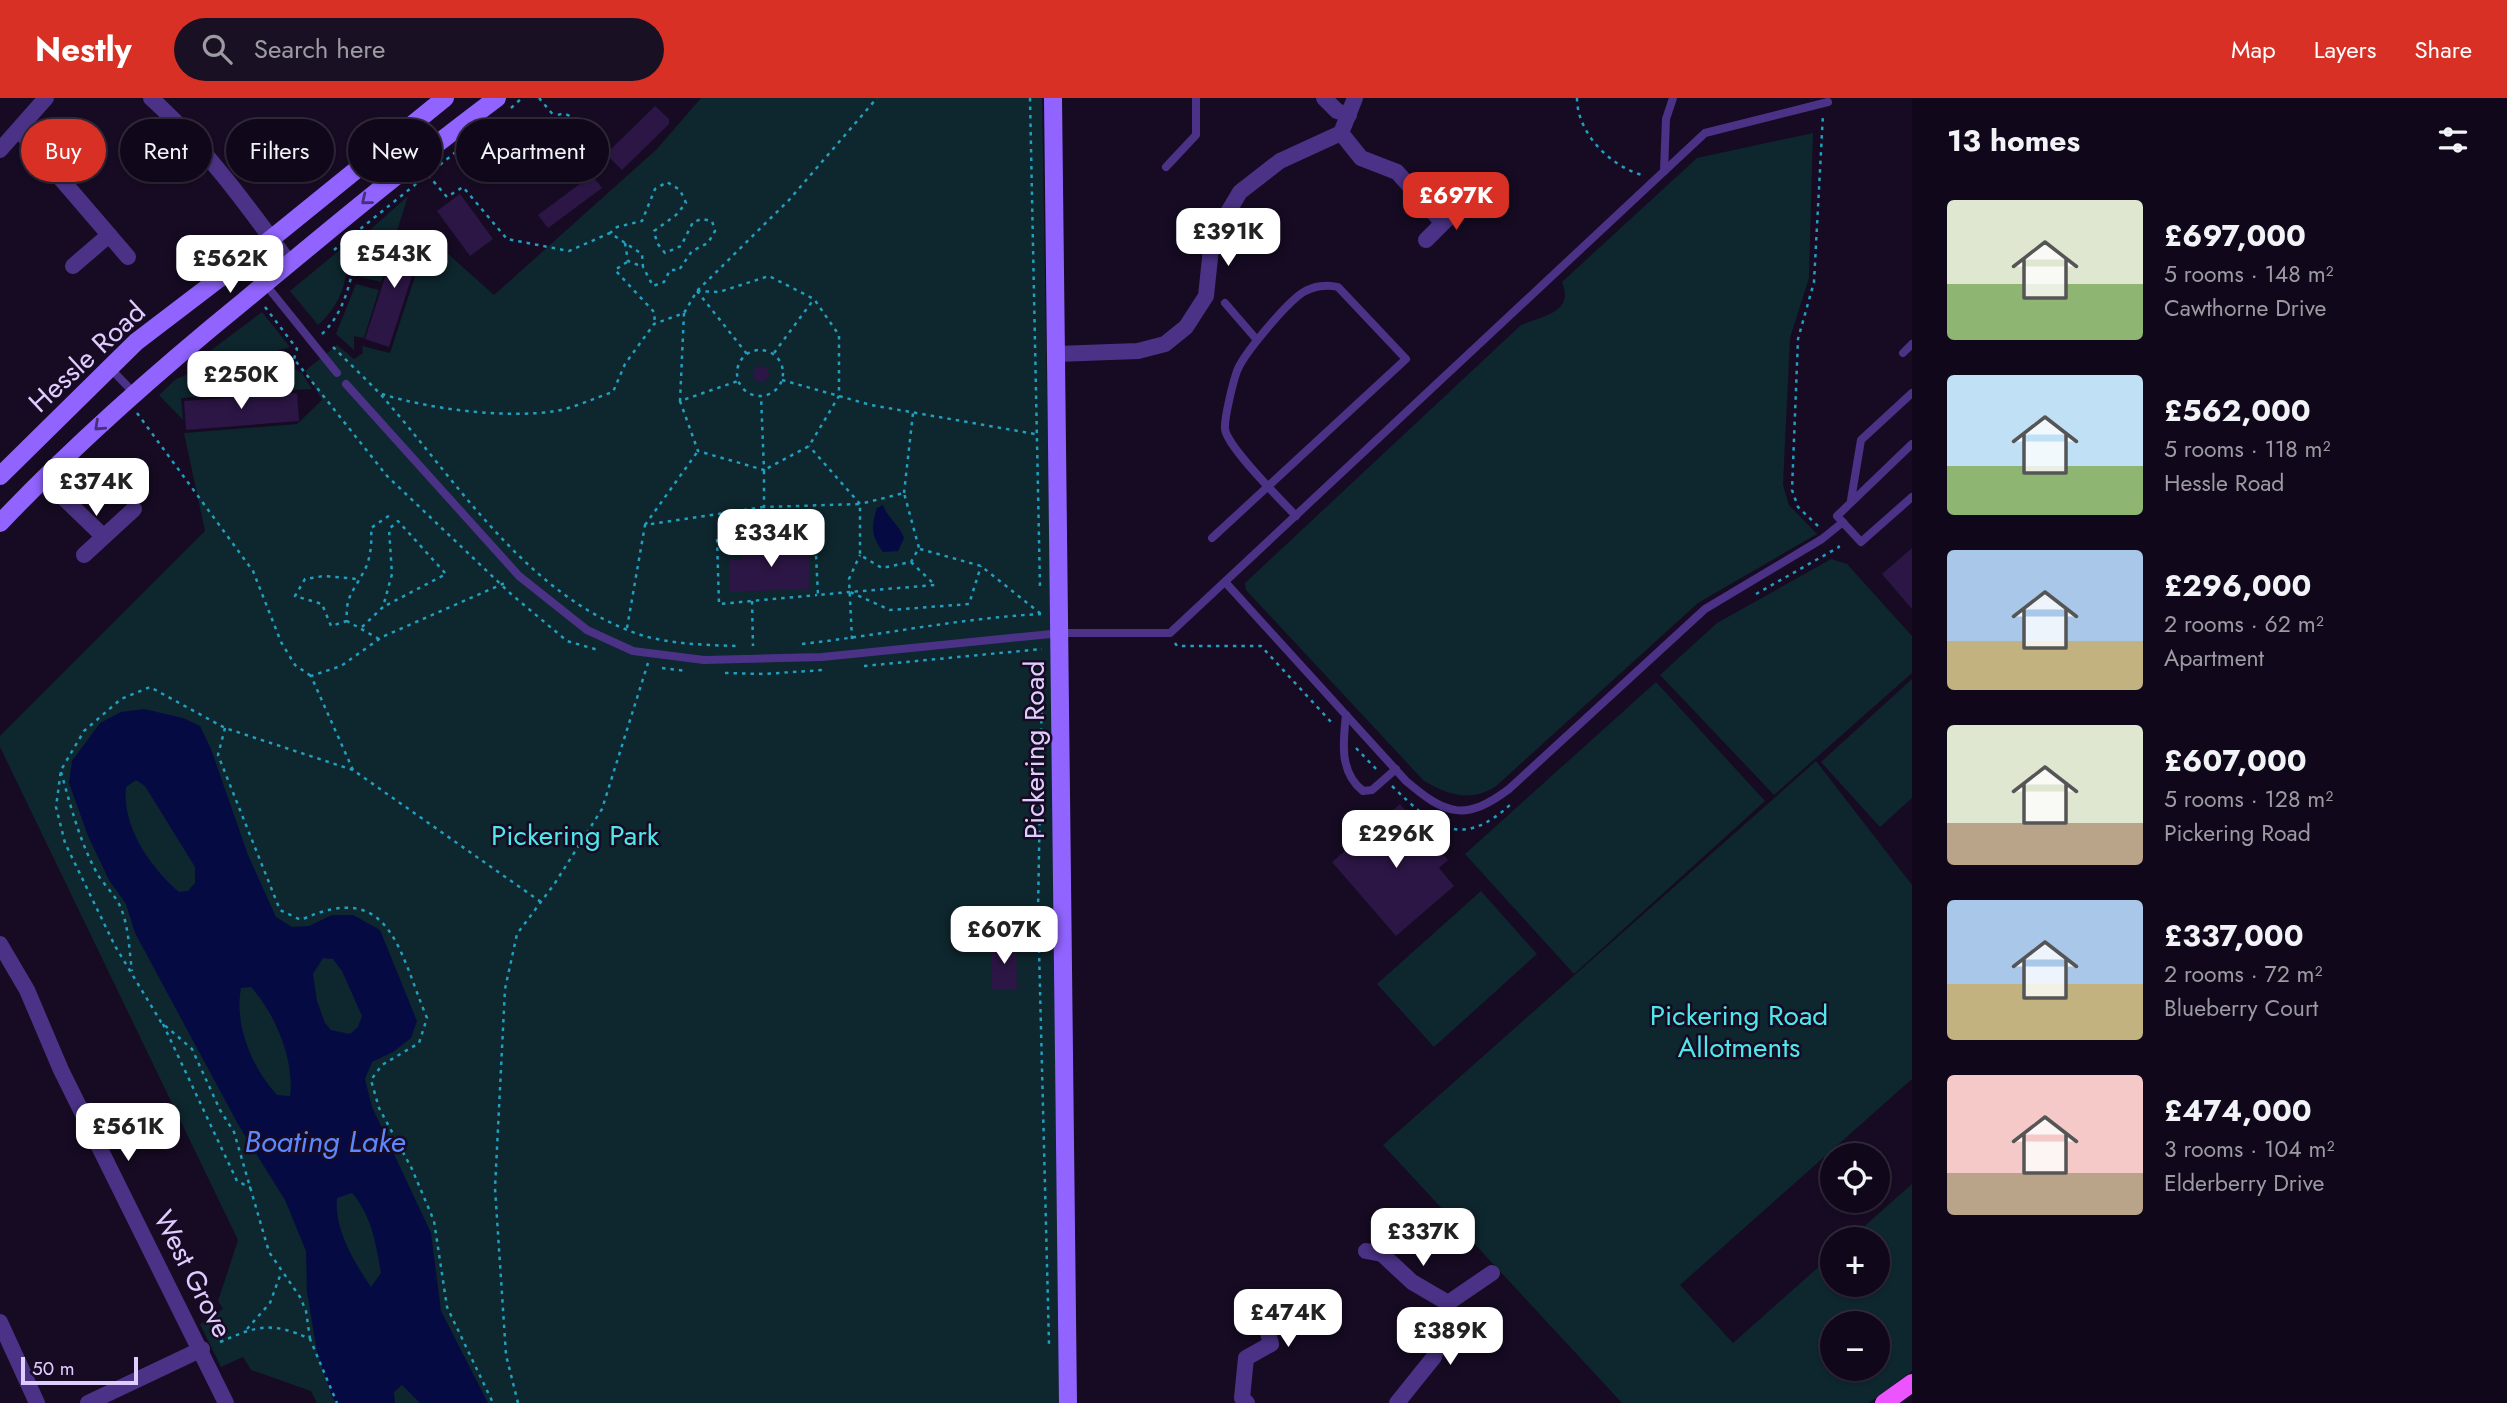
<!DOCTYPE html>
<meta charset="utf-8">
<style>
body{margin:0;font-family:Jost,sans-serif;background:#191123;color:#f1f3f6;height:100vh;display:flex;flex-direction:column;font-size:26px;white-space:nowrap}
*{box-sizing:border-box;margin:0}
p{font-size:23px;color:#9c9aa2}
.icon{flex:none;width:38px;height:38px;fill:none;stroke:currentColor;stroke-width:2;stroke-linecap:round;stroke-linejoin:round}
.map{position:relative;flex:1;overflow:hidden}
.sheet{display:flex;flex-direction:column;background:#10081a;width:595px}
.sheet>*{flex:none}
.banner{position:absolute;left:21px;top:21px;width:665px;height:63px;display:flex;gap:14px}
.fabs{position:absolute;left:1820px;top:1045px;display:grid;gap:14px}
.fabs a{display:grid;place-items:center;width:70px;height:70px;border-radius:50%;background:#10081a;box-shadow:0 2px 5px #0004,0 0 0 2px #302939;font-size:35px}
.scale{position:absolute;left:21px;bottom:18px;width:117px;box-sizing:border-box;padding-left:7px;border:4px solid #e0cdff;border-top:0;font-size:19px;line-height:24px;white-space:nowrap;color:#e0cdff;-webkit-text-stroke:5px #160b23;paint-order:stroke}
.price{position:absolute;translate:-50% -60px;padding:0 16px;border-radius:14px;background:#fff;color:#222;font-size:23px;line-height:46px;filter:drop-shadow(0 2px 4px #0008)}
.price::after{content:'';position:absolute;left:50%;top:42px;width:21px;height:16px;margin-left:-10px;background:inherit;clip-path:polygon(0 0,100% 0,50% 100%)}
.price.active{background:#d93025;color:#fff}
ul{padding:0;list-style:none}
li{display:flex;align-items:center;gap:21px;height:175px;padding:0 35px}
li span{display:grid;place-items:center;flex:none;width:196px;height:140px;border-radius:7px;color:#555}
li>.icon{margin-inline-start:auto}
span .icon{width:84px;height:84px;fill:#fffc;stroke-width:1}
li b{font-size:30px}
h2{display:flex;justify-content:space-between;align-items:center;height:84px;padding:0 35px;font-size:30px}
.pill{padding:0 24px;border-radius:32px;background:#10081a;box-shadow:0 2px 5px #0004,0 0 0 2px #302939;font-size:24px;line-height:63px}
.pill.active{background:#d93025;color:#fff}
header{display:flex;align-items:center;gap:42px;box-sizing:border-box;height:98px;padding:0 35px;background:#d93025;color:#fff}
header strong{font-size:33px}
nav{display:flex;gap:38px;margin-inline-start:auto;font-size:24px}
.search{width:490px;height:63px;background:#191123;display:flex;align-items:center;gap:18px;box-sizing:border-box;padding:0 24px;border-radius:38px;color:#9c9aa2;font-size:26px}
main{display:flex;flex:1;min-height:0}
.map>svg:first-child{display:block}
.green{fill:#0e262d;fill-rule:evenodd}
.water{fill:#050b42;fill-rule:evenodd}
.building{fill:#2c1645}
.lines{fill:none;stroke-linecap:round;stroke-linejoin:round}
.path{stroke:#229ebe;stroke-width:2.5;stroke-dasharray:3.5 5;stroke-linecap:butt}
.lane{stroke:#4b3286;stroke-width:8}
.street{stroke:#4b3286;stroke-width:16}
.secondary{stroke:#9164ff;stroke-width:18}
.primary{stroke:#ec54ff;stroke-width:18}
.oneway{stroke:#472f7b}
.labels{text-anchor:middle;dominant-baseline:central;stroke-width:5;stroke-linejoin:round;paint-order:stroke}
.street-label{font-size:28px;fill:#e0cdff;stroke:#160b23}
.park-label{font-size:28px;fill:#4ee8ea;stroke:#160b23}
.water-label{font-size:30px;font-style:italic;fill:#5b88ff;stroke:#160b23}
</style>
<header>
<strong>Nestly</strong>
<div class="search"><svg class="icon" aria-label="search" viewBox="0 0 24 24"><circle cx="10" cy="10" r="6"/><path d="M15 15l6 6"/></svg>Search here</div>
<nav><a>Map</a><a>Layers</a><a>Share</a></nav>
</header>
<main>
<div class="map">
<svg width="1912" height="1305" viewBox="0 0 1912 1305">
<rect width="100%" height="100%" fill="#160b23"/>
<g class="green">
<polygon points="701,0 1042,0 1064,1305 317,1305 311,1293 251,1272 243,1259 221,1269 200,1226 223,1211 218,1203 238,1142 0,649 0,638 205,433 184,335 297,326 322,302 305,273 337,247 354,261 363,255 362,248 390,255 428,138 494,197 657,51"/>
<path d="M1813 35 1809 180 1790 240 1783 387 1789 407 1817 436 1698 505 1495 689C1470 704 1448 697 1424 683L1246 492 1245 485 1521 227C1541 218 1575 215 1562 184L1697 60Z"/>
<polygon points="408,98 381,184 360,179 365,146 371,131"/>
<path d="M347 146C349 180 343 204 318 227L290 193Z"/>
<polygon points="356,186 379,192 364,240 354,238 354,252 336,236"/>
<polygon points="262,214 290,249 249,261 202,259"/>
<polygon points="290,268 302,275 312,291 250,295 247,276"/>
<polygon points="199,272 238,276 240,295 181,300 183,322 159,297 176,281"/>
<polygon points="1831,461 1847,466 1912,538 1912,575 1774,697 1660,577 1717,525"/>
<polygon points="1912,581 1912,700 1880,729 1821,664"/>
<polygon points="1656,584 1765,703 1574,876 1465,756"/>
<path d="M1816 663 1912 787V981L1680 1187 1733 1245 1832 1157V1186H1878V1141H1850L1912 1086V1273L1869 1305H1622L1383 1047ZM1832 1225H1878V1270H1832Z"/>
<polygon points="1481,793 1537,856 1434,949 1377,886"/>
</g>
<g class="water">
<path d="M883 407C888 421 899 426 904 440L898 453 883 454C871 438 871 428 877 410Z"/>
<path d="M144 611 183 620 200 628 211 651 248 757 276 819 292 829 309 828 332 817H353L380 832 417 923 411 940 393 954 372 964 365 981 372 1009 431 1135 441 1213 488 1305H420L402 1287 394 1294 395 1305H336L332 1299 317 1254 307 1194 306 1153 285 1102 239 1028 135 835 126 806 109 782 88 738 69 685 72 663 100 625 121 614ZM136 682 145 688 195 769V785L188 793 179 794C150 769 122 729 126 689ZM323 860 333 861 342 873 362 918 358 929 350 936 331 932 325 925 317 903 313 876ZM251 889C275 915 295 963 290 998L277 997C252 970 234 927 241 890ZM352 1095C372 1118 376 1146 381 1175L371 1189C354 1164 334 1131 337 1100Z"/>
</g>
<g class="building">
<polygon points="655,8 669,21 669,26 622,72 606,56"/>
<polygon points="592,77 602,90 548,130 538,117"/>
<polygon points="460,96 493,141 470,158 437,113"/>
<polygon points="399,136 423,144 389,249 365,241"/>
<circle cx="761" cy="276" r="8"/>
<polygon points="297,295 299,323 186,332 184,303"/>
<polygon points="809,448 809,491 730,494 730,462 742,462 740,450"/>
<polygon points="1912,450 1912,511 1882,476"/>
<polygon points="1400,706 1448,762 1439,770 1454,788 1396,838 1332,764"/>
<polygon points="991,846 1016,846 1017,891 992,891"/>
</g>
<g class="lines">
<g class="path">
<polyline points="539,0 555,19"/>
<polyline points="1030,0 1040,490"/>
<path d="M1577 0C1577 35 1610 68 1642 77"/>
<polyline points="511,10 522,0"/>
<circle cx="563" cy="28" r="12"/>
<polyline points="572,37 593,60"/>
<polyline points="428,77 447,99 463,89 507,141 569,153 610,135"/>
<polyline points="625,145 628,163 643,169 642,156 610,135 617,129 642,123 655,91 667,84 680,92 686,105 676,117 654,133 657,145 665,155 681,148 693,124 702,121 712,123 715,133 708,145 692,153 679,172 670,172 664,184 653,188 643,169"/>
<polyline points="334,152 462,49"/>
<polyline points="627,164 615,172 655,215 654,226"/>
<polyline points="697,193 719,194 769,178 814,201 839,237 839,298 809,348 764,372 764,409 860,406 860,457 882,470 911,464 919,450 904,395 860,406 809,348"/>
<polyline points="697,193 747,256"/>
<polyline points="265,209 297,251 294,261"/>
<polyline points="684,215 680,303 738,283"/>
<path d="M322 236C349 210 354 169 358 134"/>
<path d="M333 249C349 265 366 281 382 298 457 383 527 499 641 537 670 546 705 547 736 548"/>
<circle cx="760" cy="275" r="23"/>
<polyline points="774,255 814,201"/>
<polyline points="196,264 253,267 294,261 387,378 511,496 567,543 598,552"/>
<polyline points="782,282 871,307 1035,336"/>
<path d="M382 296C429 311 506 321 556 313 574 310 594 300 613 294L625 266 654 226 684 215 697 193 789 102 877 0"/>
<polyline points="680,303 698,353 764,372 761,298"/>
<polyline points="137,315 253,473 281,544 295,567 311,578"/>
<polyline points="904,395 913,315"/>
<polyline points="645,427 698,353"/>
<polyline points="1818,428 1798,409 1792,392 1798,241 1814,184 1823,16"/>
<polyline points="767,438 717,440 719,506 817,497"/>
<polyline points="920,451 981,468 1041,516"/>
<polyline points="911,464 935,487 850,494 890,512 969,506 981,468"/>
<polyline points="1756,496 1839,449 1835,445"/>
<polyline points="752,503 753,548"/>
<polyline points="347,523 331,528 322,506 295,498 305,481 324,478 357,481"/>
<polyline points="362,529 383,509 392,476 389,431 398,423 446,476 383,509"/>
<polyline points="627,530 645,427 764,409 767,438 815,437 818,497 850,494"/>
<path d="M379 541 347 523C345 499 353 494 363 475 371 462 372 444 371 430L390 417"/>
<polyline points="852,541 849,481 860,457"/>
<polyline points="1175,545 1177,548 1261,548 1332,625"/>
<path d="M802 546C882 537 961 520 1041 516"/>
<polyline points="864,568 1042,551"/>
<polyline points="662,570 687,573"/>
<polyline points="725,575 764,576 823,572"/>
<polyline points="1042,588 1038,812 1049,1246"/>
<path d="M225 630 218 657 280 812 301 822C391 780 399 854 427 920L419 945 382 967 371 982 379 1010 412 1071 434 1123 447 1209 493 1305"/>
<polyline points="1356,650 1378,673"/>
<polyline points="353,672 311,578 341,568 382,539 507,484"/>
<path d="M61 674C71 709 80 745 98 777 105 788 115 797 120 808 129 828 129 852 132 873"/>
<path d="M1392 688C1434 729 1461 753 1512 705"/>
<polyline points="163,926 237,1083 251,1090"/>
<polyline points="247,1231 270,1205 281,1175"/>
<polyline points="310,1241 306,1213 300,1199 269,1154 234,1034 220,1012 192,951 161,924 115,848 65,745 56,709 61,672 84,633 121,601 150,589 225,630 353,672 541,804"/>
<path d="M220 1244C257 1228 271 1223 310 1241L337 1305"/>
<polyline points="518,1305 506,1257 495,1090 505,891 517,836 555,785 602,711 648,565"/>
</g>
<g class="lane">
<polyline points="1166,69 1196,37 1196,0"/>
<polyline points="1664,73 1666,21 1673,0"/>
<polyline points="245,161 337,275"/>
<polyline points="1225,205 1257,242"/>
<polyline points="1903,255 1912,246"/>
<polyline points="109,269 134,295"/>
<polyline points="346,286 519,478 587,532 633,553 704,562 822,559 1061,535 1170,535 1705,35 1828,4"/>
<polyline points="1912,346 1837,418 1861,444 1912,399"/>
<polyline points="1851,402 1861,342 1912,295"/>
<path d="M1212 440 1406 261 1338 189C1327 186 1313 188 1302 195 1286 206 1244 255 1237 273 1233 284 1224 321 1225 331 1227 349 1282 403 1296 418"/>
<path d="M1226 485 1406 683C1446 717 1465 724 1509 691L1705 511 1822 441 1843 424"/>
<path d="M1346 617C1343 644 1339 674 1363 693L1372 692 1396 671"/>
</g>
<g class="street">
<path d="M151 0C204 48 247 107 289 165"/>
<polyline points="1324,0 1337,13 1349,17"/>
<polyline points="19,32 128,159"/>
<polyline points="1341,35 1361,60 1397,74 1441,123"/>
<polyline points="0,52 46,0"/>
<polyline points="1426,142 1464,104"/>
<polyline points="73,168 109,137"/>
<polyline points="1056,256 1138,253 1165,246 1186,229 1206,198 1212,141 1240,94 1280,63 1341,35 1355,0"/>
<polyline points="43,380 103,438"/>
<polyline points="84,457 134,411"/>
<polyline points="0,846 27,892 61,972 226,1305"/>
<polyline points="1366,1153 1382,1156 1384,1140"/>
<polyline points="1382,1156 1412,1184 1448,1205"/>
<polyline points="0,1224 37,1305"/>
<polyline points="88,1305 202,1251"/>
<polyline points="1247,1305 1242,1300 1246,1260 1271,1246 1267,1231 1254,1212"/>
<polyline points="1397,1305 1434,1259 1448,1205 1492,1175"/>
</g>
<g class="secondary">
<polyline points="1053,0 1068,1305"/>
<polyline points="0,378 136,244 271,141 445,0"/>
<path d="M0 425C76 345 158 273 244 203 327 134 410 65 497 0"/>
</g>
<polyline class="primary" points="1884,1305 1912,1285"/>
</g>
<defs><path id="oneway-chevron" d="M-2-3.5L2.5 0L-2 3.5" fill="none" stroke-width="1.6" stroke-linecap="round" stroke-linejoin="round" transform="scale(1.75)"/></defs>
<g class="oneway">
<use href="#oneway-chevron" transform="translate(366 102) rotate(141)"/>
<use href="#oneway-chevron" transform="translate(99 328) rotate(137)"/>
</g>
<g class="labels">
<g class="street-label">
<text transform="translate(87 259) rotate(-43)">Hessle Road</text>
<text transform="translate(1034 652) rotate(-90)">Pickering Road</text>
<text transform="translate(193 1176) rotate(63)">West Grove</text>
</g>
<g class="park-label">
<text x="575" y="737">Pickering Park</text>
<text x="1739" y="917">Pickering Road<tspan x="1739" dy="32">Allotments</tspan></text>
</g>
<g class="water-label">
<text x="325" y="1043">Boating Lake</text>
</g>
</g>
</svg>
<div class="fabs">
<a><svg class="icon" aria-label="locate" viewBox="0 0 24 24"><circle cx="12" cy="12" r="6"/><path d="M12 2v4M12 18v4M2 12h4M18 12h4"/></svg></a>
<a>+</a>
<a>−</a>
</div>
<div class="scale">50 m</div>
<b class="price active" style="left:1456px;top:134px">£697K</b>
<b class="price" style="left:1228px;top:170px">£391K</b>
<b class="price" style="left:394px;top:192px">£543K</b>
<b class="price" style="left:230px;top:197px">£562K</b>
<b class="price" style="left:241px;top:313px">£250K</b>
<b class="price" style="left:96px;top:420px">£374K</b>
<b class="price" style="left:771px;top:471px">£334K</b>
<b class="price" style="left:1396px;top:772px">£296K</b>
<b class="price" style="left:1004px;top:868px">£607K</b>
<b class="price" style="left:128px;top:1065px">£561K</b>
<b class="price" style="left:1423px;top:1170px">£337K</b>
<b class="price" style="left:1288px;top:1251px">£474K</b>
<b class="price" style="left:1450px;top:1269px">£389K</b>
<div class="banner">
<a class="pill active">Buy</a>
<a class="pill">Rent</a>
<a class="pill">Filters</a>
<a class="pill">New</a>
<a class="pill">Apartment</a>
</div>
</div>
<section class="sheet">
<h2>13 homes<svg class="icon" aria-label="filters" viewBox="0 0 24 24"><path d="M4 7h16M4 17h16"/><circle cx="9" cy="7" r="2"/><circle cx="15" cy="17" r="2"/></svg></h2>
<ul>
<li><span style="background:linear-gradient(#dfe7d0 60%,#8fb573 0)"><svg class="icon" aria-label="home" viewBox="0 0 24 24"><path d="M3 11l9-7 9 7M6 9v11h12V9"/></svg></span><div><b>£697,000</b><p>5 rooms · 148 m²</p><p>Cawthorne Drive</p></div></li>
<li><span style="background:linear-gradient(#bfe0f5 65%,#8fb573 0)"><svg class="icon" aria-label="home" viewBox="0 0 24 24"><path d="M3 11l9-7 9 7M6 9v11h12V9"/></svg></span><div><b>£562,000</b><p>5 rooms · 118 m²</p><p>Hessle Road</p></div></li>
<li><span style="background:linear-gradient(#a9c7e8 65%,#c2b280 0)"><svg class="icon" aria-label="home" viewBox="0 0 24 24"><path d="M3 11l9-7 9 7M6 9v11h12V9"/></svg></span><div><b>£296,000</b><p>2 rooms · 62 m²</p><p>Apartment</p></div></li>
<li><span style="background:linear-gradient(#dfe7d0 70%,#b9a48a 0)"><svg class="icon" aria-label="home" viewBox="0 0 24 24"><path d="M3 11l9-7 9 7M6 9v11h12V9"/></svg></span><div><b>£607,000</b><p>5 rooms · 128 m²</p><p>Pickering Road</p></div></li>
<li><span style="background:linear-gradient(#a9c7e8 60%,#c2b280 0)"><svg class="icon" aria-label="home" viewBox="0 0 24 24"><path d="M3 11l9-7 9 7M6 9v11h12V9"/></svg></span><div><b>£337,000</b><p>2 rooms · 72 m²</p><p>Blueberry Court</p></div></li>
<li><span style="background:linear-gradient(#f6c9c9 70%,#b9a48a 0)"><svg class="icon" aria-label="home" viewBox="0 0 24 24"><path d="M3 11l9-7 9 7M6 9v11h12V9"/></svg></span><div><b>£474,000</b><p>3 rooms · 104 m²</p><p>Elderberry Drive</p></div></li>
</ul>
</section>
</main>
